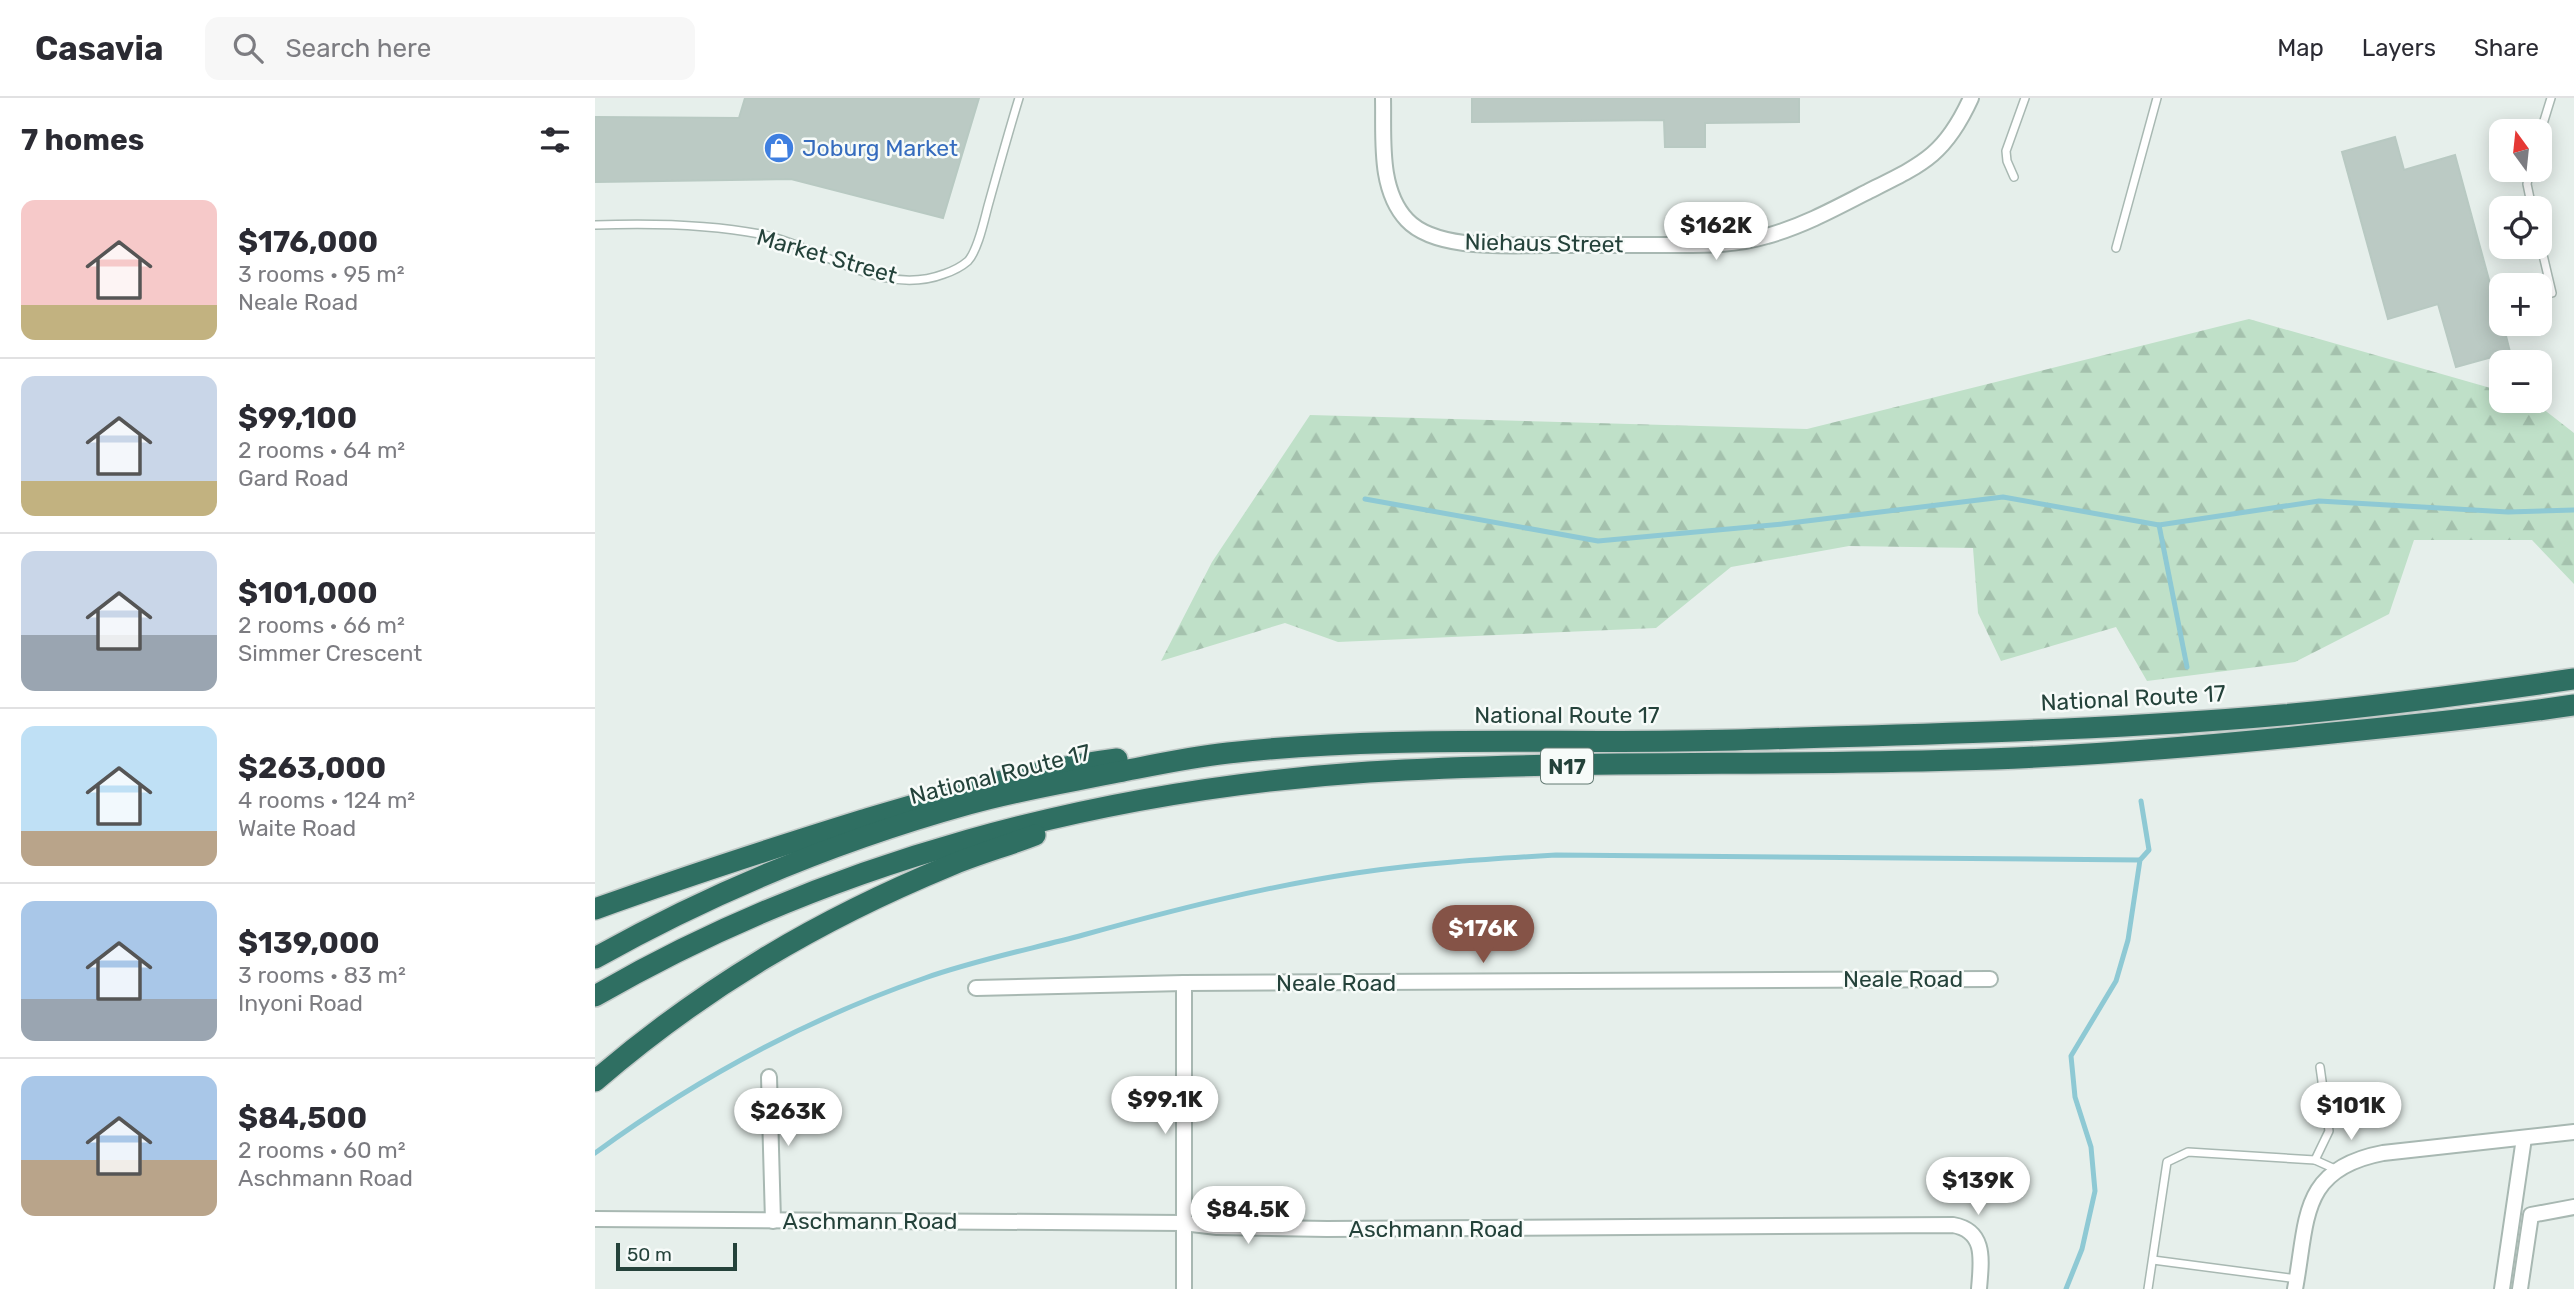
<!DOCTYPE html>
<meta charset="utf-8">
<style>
body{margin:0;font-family:Rubik,sans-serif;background:#f7f7f7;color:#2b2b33;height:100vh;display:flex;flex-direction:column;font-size:26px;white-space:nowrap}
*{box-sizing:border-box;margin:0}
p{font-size:23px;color:#7c7c81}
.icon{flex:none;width:38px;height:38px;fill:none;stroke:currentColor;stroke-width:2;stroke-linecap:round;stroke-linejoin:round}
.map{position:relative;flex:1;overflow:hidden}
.panel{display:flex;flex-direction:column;background:#fff;width:595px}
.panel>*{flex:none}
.needle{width:46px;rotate:345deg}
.tools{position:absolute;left:1894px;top:21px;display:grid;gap:14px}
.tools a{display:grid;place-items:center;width:63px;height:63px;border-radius:14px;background:#fff;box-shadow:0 4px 18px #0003;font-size:35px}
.scale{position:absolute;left:21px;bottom:18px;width:121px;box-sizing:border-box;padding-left:7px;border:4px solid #24423a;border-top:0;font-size:19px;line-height:24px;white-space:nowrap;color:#24423a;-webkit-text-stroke:5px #f7fbf9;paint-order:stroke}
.price{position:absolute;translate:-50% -60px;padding:0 16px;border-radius:24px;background:#fff;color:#222;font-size:23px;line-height:46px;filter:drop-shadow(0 2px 4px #0008)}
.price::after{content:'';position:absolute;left:50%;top:42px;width:21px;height:16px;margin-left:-10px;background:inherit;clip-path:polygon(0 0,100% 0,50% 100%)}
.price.selected{background:#855347;color:#fff}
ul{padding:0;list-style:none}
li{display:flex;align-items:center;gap:21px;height:175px;padding:0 21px}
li+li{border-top:2px solid #e1e1e2}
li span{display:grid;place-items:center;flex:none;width:196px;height:140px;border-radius:14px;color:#555}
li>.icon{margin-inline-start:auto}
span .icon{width:84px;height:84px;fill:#fffc;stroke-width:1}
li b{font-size:30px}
h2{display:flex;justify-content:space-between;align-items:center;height:84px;padding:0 21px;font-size:30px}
header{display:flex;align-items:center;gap:42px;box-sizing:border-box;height:98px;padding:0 35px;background:#fff;border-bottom:2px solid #e1e1e2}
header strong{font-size:33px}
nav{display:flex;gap:38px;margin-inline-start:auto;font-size:24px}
.search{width:490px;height:63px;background:#f7f7f7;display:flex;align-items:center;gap:18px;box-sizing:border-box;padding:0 24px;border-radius:14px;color:#7c7c81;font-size:26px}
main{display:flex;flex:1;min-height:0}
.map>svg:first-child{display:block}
.forest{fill:url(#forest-firs)}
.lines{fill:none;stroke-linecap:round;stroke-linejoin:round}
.stream{stroke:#8ec9d4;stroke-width:5}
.building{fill:#bbcac4;stroke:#b8c9c2;stroke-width:2}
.lane-casing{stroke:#a8b8b2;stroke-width:10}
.street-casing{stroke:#a8b8b2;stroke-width:18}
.highway-casing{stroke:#c2cac8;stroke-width:24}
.lane{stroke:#fff;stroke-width:7}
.street{stroke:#fff;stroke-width:14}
.highway{stroke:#2f6f62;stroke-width:21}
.labels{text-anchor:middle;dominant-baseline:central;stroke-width:5;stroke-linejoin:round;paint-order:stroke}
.shield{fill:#f7fbf9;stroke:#637a73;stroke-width:2}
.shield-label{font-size:21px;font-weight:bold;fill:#24423a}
.shop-label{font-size:23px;fill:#366cbe;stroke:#f7fbf9;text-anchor:start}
.street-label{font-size:23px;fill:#24423a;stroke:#f7fbf9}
</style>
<header>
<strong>Casavia</strong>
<div class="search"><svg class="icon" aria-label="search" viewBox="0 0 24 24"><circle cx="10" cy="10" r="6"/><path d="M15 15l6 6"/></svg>Search here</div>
<nav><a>Map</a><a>Layers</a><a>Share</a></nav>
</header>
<main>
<section class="panel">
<h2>7 homes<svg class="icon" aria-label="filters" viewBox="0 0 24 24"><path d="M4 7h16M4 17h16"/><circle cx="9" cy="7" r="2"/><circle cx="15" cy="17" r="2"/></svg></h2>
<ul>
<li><span style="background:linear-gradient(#f6c9c9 75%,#c2b280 0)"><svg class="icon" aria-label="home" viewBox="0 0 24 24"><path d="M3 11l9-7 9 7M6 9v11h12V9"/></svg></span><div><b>$176,000</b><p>3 rooms · 95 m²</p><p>Neale Road</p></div></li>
<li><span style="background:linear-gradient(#c9d6e8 75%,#c2b280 0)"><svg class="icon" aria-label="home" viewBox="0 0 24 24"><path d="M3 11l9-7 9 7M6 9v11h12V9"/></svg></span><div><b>$99,100</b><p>2 rooms · 64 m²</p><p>Gard Road</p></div></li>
<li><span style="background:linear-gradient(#c9d6e8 60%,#9aa5b1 0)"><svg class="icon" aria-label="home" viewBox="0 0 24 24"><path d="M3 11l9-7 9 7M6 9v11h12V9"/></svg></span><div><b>$101,000</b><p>2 rooms · 66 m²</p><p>Simmer Crescent</p></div></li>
<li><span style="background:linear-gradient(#bfe0f5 75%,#b9a48a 0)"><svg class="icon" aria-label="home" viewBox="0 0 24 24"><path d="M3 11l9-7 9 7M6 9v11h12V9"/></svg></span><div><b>$263,000</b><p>4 rooms · 124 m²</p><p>Waite Road</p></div></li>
<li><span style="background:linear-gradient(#a9c7e8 70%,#9aa5b1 0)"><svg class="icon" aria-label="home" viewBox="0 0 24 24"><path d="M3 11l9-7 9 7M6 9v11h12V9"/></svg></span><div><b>$139,000</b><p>3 rooms · 83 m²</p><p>Inyoni Road</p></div></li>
<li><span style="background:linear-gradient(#a9c7e8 60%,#b9a48a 0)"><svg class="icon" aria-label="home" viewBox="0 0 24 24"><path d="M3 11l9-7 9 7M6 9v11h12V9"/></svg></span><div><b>$84,500</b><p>2 rooms · 60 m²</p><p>Aschmann Road</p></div></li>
</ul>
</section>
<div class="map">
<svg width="1979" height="1191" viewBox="0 0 1979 1191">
<defs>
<pattern id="forest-firs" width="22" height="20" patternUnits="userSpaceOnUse" patternTransform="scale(1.75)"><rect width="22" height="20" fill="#bfe0c8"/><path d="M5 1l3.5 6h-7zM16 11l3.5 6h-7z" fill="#a4c1ad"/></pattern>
</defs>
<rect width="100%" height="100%" fill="#e6efeb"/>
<polygon class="forest" points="1654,221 1906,293 1906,303 1938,303 1979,335 1979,486 1937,442 1819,442 1794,516 1700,564 1552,583 1521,529 1406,563 1383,515 1378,450 1254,448 1136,469 1061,530 743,544 690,525 566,563 617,464 715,317 1212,331"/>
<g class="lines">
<g class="stream">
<polyline points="770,401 1003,443 1187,426 1408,399 1564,427 1724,403 1913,414 1979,412"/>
<polyline points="1564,427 1592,569"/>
<path d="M0 1055C101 981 212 921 330 880 381 862 436 851 488 837 578 812 668 789 761 775 827 765 894 761 961 757L1545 762"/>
<polyline points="1471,1191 1487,1151 1500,1093 1496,1049 1480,999 1476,958 1521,883 1533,842 1545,762 1554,752 1546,703"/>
</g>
</g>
<g class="building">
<polygon points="150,0 384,0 348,120 196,81 0,84 0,19 144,20"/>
<polygon points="877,0 1204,0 1204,24 1110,25 1110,49 1070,49 1069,22 877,24"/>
<polygon points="1800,39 1809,72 1860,57 1906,226 1908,226 1915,254 1861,269 1843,206 1793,221 1747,54"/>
</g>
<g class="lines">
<g class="lane-casing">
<g id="lane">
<polyline points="1944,39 1956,0"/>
<polyline points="1935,72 1932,86 1937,110"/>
<polyline points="1419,79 1412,63 1411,53 1430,0"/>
<path d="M0 127C54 125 112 126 165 136 225 148 286 200 349 176 358 173 366 169 373 163 383 152 389 123 393 108 403 72 413 36 424 0"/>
<polyline points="1944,140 1957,195"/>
<polyline points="1521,150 1562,0"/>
<polyline points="1720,1062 1734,1033 1725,969"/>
<polyline points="1558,1162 1702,1181"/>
<polyline points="1553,1191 1572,1064 1593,1054 1720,1062 1740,1071"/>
</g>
</g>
<g class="street-casing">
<g id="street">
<path d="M788 0C789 40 783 91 812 122 841 153 915 147 955 147 994 147 1033 147 1072 147 1105 147 1139 148 1172 138 1208 128 1241 110 1274 93 1328 66 1350 57 1376 0"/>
<polyline points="381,890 589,885 1395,881"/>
<polyline points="174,979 178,1123"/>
<path d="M0 1121 588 1125 622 1129 732 1131 1358 1127C1392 1133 1386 1164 1384 1191"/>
<polyline points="589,1191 589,885"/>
<path d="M1700 1191C1713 1122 1704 1071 1788 1055L1979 1034"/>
<polyline points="1907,1191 1929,1040"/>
<polyline points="1925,1191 1936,1117 1979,1109"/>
</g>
</g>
<g class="highway-casing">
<g id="highway">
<path d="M0 811C89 779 178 750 268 722 352 697 435 672 522 661"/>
<path d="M0 860C118 794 244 742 374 706 423 692 474 684 523 674 559 667 596 659 633 655 801 636 971 647 1140 642 1322 636 1505 633 1687 617 1785 608 1882 595 1979 581"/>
<path d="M0 898C233 763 505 692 774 674 969 662 1166 668 1362 662 1487 659 1613 648 1737 635 1818 627 1899 619 1979 607"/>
<path d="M0 983C108 890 223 822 354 768 382 756 412 748 440 737"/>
</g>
</g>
<use href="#lane" class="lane"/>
<use href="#street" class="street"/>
<use href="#highway" class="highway"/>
</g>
<defs>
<g id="shop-disc" transform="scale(1.575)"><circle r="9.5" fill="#3f7fe0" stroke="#f7fbf9"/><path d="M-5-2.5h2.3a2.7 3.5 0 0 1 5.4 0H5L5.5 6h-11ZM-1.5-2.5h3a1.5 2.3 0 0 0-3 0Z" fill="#fff"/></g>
</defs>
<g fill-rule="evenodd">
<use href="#shop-disc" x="184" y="50"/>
</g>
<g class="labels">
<rect class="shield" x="946" y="650.5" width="52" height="35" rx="5"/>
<g class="shield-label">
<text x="972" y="668">N17</text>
</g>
<g class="shop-label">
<text x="207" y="50">Joburg Market</text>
</g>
<g class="street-label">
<text transform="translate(949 145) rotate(1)">Niehaus Street</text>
<text transform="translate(232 158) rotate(16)">Market Street</text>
<text transform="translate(1538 600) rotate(-3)">National Route 17</text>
<text x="972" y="617">National Route 17</text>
<text transform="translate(405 676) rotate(-14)">National Route 17</text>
<text x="1308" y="881">Neale Road</text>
<text x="741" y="885">Neale Road</text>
<text x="275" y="1123">Aschmann Road</text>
<text x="841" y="1131">Aschmann Road</text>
</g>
</g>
</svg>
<div class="tools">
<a><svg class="needle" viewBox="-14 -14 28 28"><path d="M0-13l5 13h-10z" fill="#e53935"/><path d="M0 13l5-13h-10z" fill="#7c7c81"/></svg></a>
<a><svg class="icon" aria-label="locate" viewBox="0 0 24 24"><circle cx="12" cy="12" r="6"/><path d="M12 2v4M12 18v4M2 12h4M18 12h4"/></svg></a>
<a>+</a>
<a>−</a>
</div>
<div class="scale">50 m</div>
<b class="price" style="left:1121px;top:164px">$162K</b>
<b class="price selected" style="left:888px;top:867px">$176K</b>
<b class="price" style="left:570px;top:1038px">$99.1K</b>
<b class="price" style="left:1756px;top:1044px">$101K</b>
<b class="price" style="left:193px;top:1050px">$263K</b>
<b class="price" style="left:1383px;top:1119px">$139K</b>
<b class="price" style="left:653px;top:1148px">$84.5K</b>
</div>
</main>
